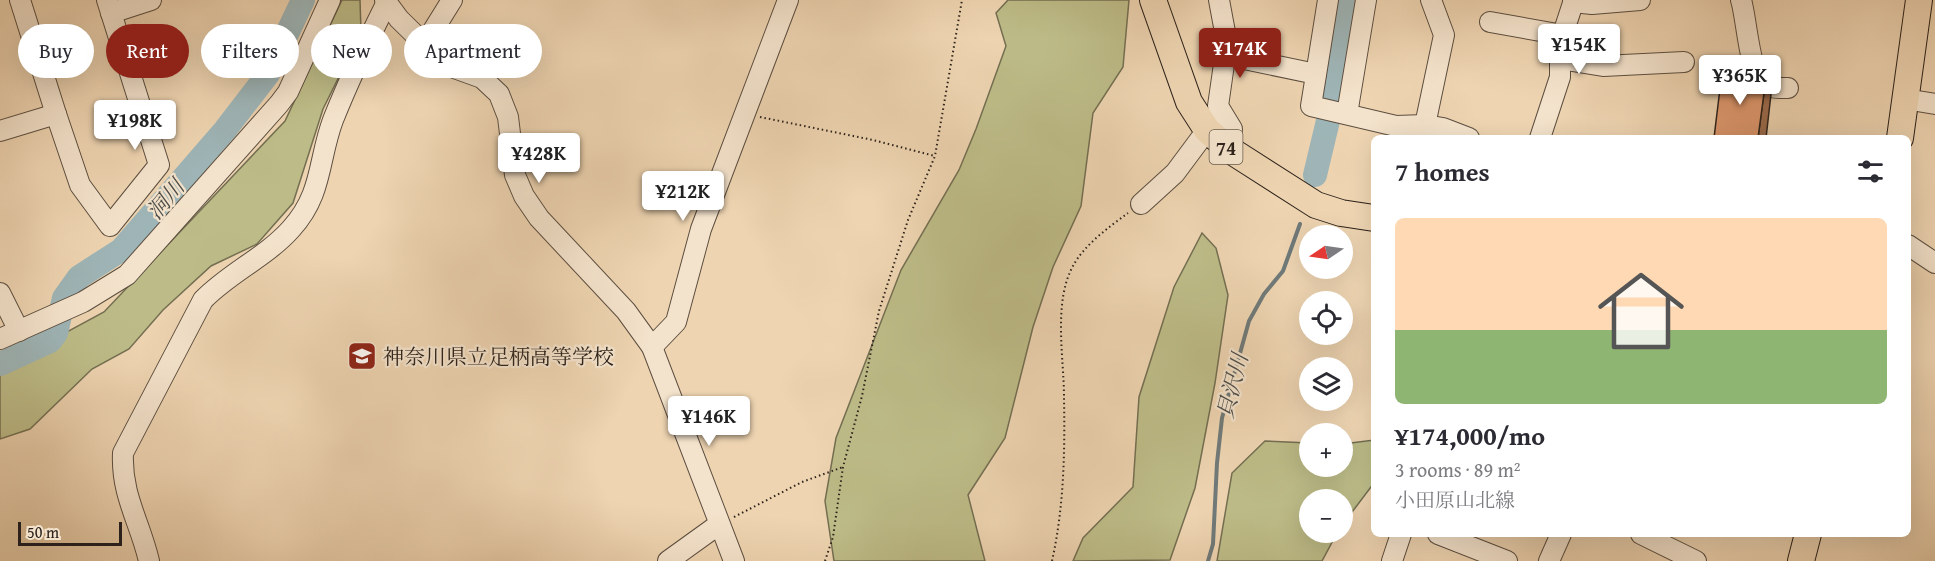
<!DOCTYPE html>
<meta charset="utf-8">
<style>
body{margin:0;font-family:"Gentium Book Plus","Noto Serif JP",serif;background:#f2f2f3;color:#2b2b33;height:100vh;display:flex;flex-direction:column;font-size:22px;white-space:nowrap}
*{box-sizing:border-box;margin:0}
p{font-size:20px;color:#7c7c81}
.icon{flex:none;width:33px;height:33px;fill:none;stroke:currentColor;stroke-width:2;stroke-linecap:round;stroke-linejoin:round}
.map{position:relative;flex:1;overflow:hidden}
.details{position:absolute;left:1371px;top:135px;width:540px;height:402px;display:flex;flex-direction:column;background:#fff;border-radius:9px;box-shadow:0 6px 24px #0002}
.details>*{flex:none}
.banner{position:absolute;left:18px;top:24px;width:570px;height:54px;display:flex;gap:12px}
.needle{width:39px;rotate:257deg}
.fabs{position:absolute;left:1299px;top:225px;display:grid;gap:12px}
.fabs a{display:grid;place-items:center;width:54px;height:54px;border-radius:50%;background:#fff;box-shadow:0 6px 24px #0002;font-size:30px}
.scale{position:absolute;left:18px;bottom:15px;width:104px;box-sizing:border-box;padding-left:6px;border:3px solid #2c221b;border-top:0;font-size:16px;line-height:21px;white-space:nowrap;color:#2c221b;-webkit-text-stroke:4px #f4e3cc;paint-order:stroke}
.price{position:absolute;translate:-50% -51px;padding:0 14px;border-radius:6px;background:#fff;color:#222;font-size:20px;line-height:39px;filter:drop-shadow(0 2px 3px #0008)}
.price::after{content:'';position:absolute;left:50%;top:36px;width:18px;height:14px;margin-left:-9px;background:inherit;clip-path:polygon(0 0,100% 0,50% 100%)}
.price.on{background:#8f2418;color:#fff}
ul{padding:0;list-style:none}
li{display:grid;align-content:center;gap:12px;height:318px;padding:0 24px}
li+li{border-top:2px solid #e1e1e2}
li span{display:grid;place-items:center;height:186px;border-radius:9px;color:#555}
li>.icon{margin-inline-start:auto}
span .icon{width:108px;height:108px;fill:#fffc;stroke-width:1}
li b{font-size:26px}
h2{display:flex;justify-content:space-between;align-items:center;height:72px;padding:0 24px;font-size:26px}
.pill{padding:0 21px;border-radius:27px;background:#fff;box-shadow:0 6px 24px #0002;font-size:21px;line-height:54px}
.pill.on{background:#8f2418;color:#fff}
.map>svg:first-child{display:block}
.green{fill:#bdbc88;stroke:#746f52;stroke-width:1.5}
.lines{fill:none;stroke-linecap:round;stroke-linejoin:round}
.stream{stroke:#707a79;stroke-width:4}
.river{stroke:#9eb5b7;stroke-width:24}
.minor-casing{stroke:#5c4e40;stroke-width:22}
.major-casing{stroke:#2c221b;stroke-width:28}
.path{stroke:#2c221b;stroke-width:2;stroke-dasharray:1.5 3;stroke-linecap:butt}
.minor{stroke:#f4e3cc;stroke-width:20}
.major{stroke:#eed4b1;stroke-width:26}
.shaded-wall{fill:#9b6a4c;stroke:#2c221b;stroke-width:1.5}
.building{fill:#de976d;stroke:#2c221b;stroke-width:1.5}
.labels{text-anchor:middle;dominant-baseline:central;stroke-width:4.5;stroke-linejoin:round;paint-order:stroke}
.shield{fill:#f4e3cc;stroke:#685c50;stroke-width:1.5}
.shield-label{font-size:20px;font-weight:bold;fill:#2c221b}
.poi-label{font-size:21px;fill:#2c221b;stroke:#f4e3cc;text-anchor:start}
.water-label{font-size:22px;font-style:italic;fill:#4e4e4a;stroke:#f4e3cc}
</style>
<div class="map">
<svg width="1935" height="561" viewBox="0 0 1935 561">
<rect width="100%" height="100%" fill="#eed4b1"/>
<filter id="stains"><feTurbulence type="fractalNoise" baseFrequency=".00333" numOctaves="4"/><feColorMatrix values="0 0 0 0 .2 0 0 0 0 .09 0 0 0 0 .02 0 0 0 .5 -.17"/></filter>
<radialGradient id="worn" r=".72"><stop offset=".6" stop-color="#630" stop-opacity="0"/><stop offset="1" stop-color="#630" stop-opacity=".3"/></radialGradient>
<g class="green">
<polygon points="342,0 360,0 361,32 323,109 293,203 257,244 211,266 163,310 129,349 92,369 30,429 0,439 0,368 104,312 285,121"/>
<polygon points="1008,0 1129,0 1123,67 1093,113 1081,206 1053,267 1033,327 1005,438 968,495 985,561 834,561 825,501 836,438 901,270 959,170 976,129 1006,46 996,13"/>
<polygon points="1202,233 1216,248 1228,295 1215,383 1195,488 1170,560 1073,561 1083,538 1133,487 1139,397 1174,287"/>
<polygon points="1374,440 1374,483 1343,524 1342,500 1310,500 1310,532 1337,533 1322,561 1217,561 1232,473 1265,441 1309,443 1310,466 1342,466 1343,444"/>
</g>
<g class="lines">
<polyline class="stream" points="1208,561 1213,544 1217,463 1222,418 1249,321 1264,294 1283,271 1300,224"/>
<g class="river">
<polyline points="1315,175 1337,83 1349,0"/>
<polyline points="0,364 50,341 56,333 64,298 79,277 121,250 225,130 268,74 303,0"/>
</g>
<g class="minor-casing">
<g id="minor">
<polyline points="385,0 399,19 446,65 482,78 499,94 508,117 515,175 524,196 539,218 626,311 652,347 734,561"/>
<polyline points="1219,0 1227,43 1218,106 1232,129 1230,150"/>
<polyline points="1328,0 1311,106 1396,126 1425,125 1443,128 1469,138"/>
<path d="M1741 0C1747 19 1749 76 1765 85 1772 89 1781 88 1788 88"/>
<polyline points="1573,2 1592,4 1640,0"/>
<polyline points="111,13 151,0"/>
<polyline points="1490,22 1563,35"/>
<polyline points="424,45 452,0"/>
<polyline points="1225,55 1316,74"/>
<polyline points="1560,59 1603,66 1684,62"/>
<polyline points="1905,99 1935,104"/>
<polyline points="56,114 80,185 110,226 159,165 107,0"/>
<polyline points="1347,114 1366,0"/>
<polyline points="1425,125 1444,35 1431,0"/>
<polyline points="0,131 56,114 20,0"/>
<polyline points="1540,138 1560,77 1560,43 1574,0"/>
<polyline points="1141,204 1175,173 1207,130"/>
<polyline points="1908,245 1935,263"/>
<polyline points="0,293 19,331"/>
<polyline points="0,339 83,302 127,275 279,104 288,92 330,0"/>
<polyline points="652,347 676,322 701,229 788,0"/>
<polyline points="1438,534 1507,561"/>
<polyline points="1641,534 1696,561"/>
<path d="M149 561C140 522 121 495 123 453L203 300C229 273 266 257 291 229 323 194 318 160 333 120 349 80 367 42 386 4"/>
<polyline points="668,561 718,525"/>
<polyline points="1392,561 1401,534"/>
<polyline points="1549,561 1561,534"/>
</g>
</g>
<g class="major-casing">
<g id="major">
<polyline points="1153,0 1189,102 1207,130 1230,150 1316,205 1341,213 1374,218"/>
<polyline points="1900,138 1919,0"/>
<polyline points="1801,561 1808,534"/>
</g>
</g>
<g class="path">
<polyline points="760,117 873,140 935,156"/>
<polyline points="734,517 802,482 843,467"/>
<polyline points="825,561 833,537 843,467 862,396 879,311 908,220 935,156 962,0"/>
<path d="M1052 561C1064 507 1065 452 1064 397 1064 358 1053 302 1073 266 1084 245 1109 227 1128 213"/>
</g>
<use href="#minor" class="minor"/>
<use href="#major" class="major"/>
</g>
<polygon class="shaded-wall" points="1766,78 1771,94 1766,138 1758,138"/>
<polygon class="building" points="1722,72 1766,78 1758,138 1714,138"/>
<defs>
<g id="school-square" transform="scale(1.5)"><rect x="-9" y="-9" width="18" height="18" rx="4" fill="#8f2418" stroke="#f4e3cc"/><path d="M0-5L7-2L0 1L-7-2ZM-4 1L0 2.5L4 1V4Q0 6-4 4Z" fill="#fff"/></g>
</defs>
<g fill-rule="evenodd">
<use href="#school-square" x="362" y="356"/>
</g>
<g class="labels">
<rect class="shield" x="1209.5" y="130" width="33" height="34" rx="4.5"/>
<g class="shield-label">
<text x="1226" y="147">74</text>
</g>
<g class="poi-label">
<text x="383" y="356">神奈川県立足柄高等学校</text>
</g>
<g class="water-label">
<text transform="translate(165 199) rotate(-50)">洞川</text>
<text transform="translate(1232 386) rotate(-76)">貝沢川</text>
</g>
</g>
<rect width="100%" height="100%" filter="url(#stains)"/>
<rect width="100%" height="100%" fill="url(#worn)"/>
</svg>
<div class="fabs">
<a><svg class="needle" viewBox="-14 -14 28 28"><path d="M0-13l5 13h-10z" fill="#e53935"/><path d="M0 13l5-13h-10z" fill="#7c7c81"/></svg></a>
<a><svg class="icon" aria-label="locate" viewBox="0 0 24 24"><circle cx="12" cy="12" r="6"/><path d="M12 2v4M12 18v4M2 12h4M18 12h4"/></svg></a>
<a><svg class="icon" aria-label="layers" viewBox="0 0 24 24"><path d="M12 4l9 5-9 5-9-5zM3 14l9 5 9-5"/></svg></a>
<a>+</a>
<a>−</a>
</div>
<div class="scale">50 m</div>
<b class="price" style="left:1579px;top:75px">¥154K</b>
<b class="price on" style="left:1240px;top:79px">¥174K</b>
<b class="price" style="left:1740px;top:106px">¥365K</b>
<b class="price" style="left:135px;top:151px">¥198K</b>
<b class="price" style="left:539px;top:184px">¥428K</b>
<b class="price" style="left:683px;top:222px">¥212K</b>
<b class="price" style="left:709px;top:447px">¥146K</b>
<div class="banner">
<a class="pill">Buy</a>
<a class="pill on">Rent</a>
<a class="pill">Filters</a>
<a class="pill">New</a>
<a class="pill">Apartment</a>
</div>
<section class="details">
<h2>7 homes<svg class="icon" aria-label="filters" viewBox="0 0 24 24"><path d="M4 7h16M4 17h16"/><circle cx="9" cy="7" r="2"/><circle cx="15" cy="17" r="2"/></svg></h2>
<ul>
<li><span style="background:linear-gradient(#ffd9b3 60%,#8fb573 0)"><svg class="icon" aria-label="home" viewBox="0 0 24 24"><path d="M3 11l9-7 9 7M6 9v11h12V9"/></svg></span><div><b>¥174,000/mo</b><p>3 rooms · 89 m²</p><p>小田原山北線</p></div></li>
</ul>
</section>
</div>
